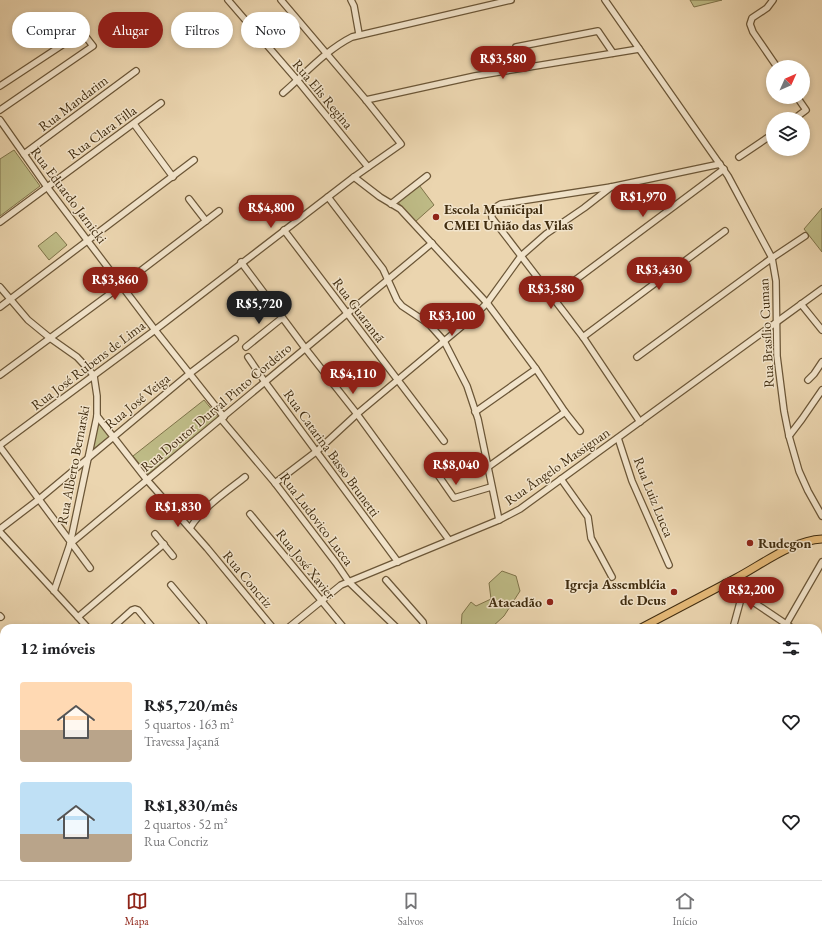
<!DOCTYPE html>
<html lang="pt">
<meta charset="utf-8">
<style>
body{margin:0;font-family:"EB Garamond",serif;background:#f6f6f6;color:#202124;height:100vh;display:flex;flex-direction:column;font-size:15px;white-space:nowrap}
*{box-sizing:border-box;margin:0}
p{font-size:13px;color:#757577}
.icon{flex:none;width:22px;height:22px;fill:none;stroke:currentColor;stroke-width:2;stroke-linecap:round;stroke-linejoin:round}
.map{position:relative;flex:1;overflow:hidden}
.panel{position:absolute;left:0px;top:624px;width:822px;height:256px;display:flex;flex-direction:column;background:#fff;border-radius:12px 12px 0 0;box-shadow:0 2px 6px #0003}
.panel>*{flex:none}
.top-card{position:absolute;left:12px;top:12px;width:400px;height:36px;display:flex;gap:8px}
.needle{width:26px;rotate:45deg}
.buttons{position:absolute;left:766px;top:60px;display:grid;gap:8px}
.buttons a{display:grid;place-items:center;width:44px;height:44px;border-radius:50%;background:#fff;box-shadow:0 2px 6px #0003;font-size:20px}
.price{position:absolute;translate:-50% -34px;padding:0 9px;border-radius:14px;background:#8f2418;color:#fff;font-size:13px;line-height:26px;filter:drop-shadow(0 1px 2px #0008)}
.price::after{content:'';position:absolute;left:50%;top:24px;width:12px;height:9px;margin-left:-6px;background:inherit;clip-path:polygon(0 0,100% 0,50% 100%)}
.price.current{background:#222;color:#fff}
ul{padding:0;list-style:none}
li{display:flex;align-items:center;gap:12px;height:100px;padding:0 20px}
li span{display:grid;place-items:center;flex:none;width:112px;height:80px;border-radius:4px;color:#555}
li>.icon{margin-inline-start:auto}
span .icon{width:48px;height:48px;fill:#fffc;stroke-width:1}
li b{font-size:17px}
h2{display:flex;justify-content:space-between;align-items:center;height:48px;padding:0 20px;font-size:17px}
.pill{padding:0 14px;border-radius:18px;background:#fff;box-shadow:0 2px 6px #0003;font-size:14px;line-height:36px}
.pill.current{background:#8f2418;color:#fff}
.tabs{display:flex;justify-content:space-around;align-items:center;height:56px;border-top:1px solid #e0e0e0;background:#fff;font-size:11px;color:#757577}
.tabs a{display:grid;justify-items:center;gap:2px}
.tabs .current{color:#8f2418}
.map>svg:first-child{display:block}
.green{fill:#bebb86;stroke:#7f744a}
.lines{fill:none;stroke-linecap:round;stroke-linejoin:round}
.minor-casing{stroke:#6b5637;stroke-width:8}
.major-casing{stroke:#402c0f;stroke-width:9}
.minor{stroke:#f2e4cb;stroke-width:5.5}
.major{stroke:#e6ba78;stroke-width:7}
.poi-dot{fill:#8f2418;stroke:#f2e4cb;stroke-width:1.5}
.labels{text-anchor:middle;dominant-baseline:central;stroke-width:3;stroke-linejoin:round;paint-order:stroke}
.street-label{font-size:14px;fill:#402c0f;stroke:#f2e4cb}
.poi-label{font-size:14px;font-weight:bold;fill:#402c0f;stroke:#f2e4cb;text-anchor:start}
</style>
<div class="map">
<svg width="822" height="880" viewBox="0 0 822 880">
<rect width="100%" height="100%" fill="#ebd5af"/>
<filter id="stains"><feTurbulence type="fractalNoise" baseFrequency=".005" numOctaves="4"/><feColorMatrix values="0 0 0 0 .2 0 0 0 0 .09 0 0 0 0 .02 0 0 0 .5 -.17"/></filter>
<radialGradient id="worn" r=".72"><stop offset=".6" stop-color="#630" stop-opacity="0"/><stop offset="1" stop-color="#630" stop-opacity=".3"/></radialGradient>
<g class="green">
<polygon points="690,0 722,0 694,7"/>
<polygon points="14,150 40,186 0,216 0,159"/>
<polygon points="419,185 434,205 415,222 397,201"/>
<polygon points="822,208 822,252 804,229"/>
<polygon points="56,232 67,245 49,260 38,246"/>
<polygon points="204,400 219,418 148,474 133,456"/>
<polygon points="99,422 110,436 92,450"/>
<polygon points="502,571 516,576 520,591 504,616 491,628 461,628 462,614 471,602 476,606 491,599 489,583"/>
<polygon points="4,771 4,876 91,876 88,880 0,880 0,776"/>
</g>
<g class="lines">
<g class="minor-casing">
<g id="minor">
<polyline points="228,0 298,81 368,167"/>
<polyline points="351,0 354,6 359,34"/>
<polyline points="605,0 728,176 772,258 776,281 777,356 784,411 789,436 799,471 808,491 822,516"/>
<polyline points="773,0 767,8 752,18 750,24 753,32 777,67"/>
<polyline points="516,47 598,31 613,53"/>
<polyline points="0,86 82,32 93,46 0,110"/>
<path d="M283 93C305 74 326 50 352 37L511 0"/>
<polyline points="366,100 475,76 639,49"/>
<polyline points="794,119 806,110 797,97"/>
<polyline points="0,120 47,187 155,330 224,417"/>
<polyline points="134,124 173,177"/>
<polyline points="24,154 136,71"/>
<polyline points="739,157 773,134"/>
<polyline points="354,177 380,197 400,209 487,303 536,369 565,412 580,431"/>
<polyline points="328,197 383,269 397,300 402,306 429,324 444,341 467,386 478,419 499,520"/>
<polyline points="189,199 206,221"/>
<polyline points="391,204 427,176"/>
<polyline points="0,222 161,103"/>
<polyline points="284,230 444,441"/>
<polyline points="241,262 305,348 357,414 449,540"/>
<polyline points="574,281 724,169"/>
<polyline points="0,287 28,320 50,338 77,357 90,371 94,376 97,396 97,416 70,544 54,591"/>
<polyline points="801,304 822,330"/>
<polyline points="0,307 194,160"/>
<polyline points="583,337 725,231"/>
<polyline points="246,347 282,318"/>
<polyline points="248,357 265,382 398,562"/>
<polyline points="637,357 772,258 805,236"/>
<polyline points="0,375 122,285 219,211"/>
<polyline points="808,380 814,374 822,362"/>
<polyline points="475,412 536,369"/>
<polyline points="97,416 147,480 207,548 273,628"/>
<polyline points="221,419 275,483 336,563 349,582 397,628"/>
<path d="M640 422 583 337 492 218C491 210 494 208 501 204L611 187 720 164"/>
<polyline points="789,436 802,419 822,390"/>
<polyline points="618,438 632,481 669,565"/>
<polyline points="0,445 155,330 354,177 401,144 366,100 281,0"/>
<polyline points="0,447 90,568"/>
<polyline points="429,462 454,498 491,487"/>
<polyline points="488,467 565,412"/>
<polyline points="561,479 588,517 591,538 612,577"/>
<polyline points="275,483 317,451 357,414 473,317 487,303 521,256 546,234 584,208 611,187"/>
<polyline points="250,514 344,628"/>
<path d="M190 528C203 507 226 492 245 477"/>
<polyline points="0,529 38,500 189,374 235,339"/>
<polyline points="0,532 88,628"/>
<polyline points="155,534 173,556"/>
<polyline points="70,544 432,243"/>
<polyline points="386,580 423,622 424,628"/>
<polyline points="725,583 792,628"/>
<polyline points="171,585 203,623 205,628"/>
<polyline points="0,616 1,617"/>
<polyline points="78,617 164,544"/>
<polyline points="112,628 132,610 135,609 138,610 153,628"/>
<polyline points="288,628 341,585 499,520 520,509 822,289"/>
<polyline points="733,628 742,595"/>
<polyline points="784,628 822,562"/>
<polyline points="818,644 822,646"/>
<polyline points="818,680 822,674"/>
<polyline points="0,700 4,704"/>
<polyline points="0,770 4,765"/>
<polyline points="818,773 822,775"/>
<polyline points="818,838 822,840"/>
<polyline points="127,876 128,880"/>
<polyline points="314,876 318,880"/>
<polyline points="437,876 438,880"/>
<polyline points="726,876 738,880"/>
<polyline points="544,877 555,880"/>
<polyline points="34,880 38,876"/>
</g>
</g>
<g class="major-casing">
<g id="major">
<path d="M641 628C673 611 704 595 736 578 761 565 793 540 822 539"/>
<polyline points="543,880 544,876"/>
</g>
</g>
<use href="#minor" class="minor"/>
<use href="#major" class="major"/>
</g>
<g class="poi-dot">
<circle cx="436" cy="217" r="4"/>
<circle cx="750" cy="543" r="4"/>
<circle cx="674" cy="592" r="4"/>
<circle cx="550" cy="602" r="4"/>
</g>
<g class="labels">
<g class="street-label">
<text transform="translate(323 94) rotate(50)">Rua Elis Regina</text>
<text transform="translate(73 103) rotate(-37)">Rua Mandarim</text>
<text transform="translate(102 132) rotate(-36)">Rua Clara Filla</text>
<text transform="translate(69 195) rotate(53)">Rua Eduardo Jarnicki</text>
<text transform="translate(359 310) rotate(53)">Rua Guarantã</text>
<text transform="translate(766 333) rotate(-93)">Rua Brasílio Cuman</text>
<text transform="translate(88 365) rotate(-37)">Rua José Rubens de Lima</text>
<text transform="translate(137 401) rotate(-39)">Rua José Veiga</text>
<text transform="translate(216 407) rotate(-40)">Rua Doutor Durval Pinto Cordeiro</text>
<text transform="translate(332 453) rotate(54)">Rua Catarina Basso Brunetti</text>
<text transform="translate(73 465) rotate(-79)">Rua Alberto Bernarski</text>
<text transform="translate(557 466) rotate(-35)">Rua Ângelo Massignan</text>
<text transform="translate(654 497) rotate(68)">Rua Luiz Lucca</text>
<text transform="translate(317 519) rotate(53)">Rua Ludovico Lucca</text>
<text transform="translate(306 564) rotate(51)">Rua José Xavier</text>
<text transform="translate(248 579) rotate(50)">Rua Concriz</text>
</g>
<g class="poi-label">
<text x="444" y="209">Escola Municipal<tspan x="444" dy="16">CMEI União das Vilas</tspan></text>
<text x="758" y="543">Rudegon</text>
<text x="666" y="584" text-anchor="end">Igreja Assembléia<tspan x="666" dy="16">de Deus</tspan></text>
<text x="542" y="602" text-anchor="end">Atacadão</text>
</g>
</g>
<rect width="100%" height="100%" filter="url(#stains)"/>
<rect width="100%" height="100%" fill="url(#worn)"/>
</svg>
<div class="buttons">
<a><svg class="needle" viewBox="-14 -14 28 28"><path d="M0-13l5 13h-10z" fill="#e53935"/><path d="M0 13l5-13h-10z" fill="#757577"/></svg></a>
<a><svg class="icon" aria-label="layers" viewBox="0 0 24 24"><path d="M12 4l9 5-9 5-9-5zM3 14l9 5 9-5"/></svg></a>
</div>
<b class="price" style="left:503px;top:80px">R$3,580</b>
<b class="price" style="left:643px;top:218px">R$1,970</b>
<b class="price" style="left:271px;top:229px">R$4,800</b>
<b class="price" style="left:659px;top:291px">R$3,430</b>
<b class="price" style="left:115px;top:301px">R$3,860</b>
<b class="price" style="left:551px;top:310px">R$3,580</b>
<b class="price current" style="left:259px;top:325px">R$5,720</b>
<b class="price" style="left:452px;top:337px">R$3,100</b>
<b class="price" style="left:353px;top:395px">R$4,110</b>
<b class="price" style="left:456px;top:486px">R$8,040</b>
<b class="price" style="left:178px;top:528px">R$1,830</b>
<b class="price" style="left:751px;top:611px">R$2,200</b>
<div class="top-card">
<a class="pill">Comprar</a>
<a class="pill current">Alugar</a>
<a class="pill">Filtros</a>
<a class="pill">Novo</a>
</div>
<section class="panel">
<h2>12 imóveis<svg class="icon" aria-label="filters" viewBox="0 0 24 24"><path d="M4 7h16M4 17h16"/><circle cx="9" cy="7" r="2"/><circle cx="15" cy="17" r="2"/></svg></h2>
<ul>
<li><span style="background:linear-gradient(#ffd9b3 60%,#b9a48a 0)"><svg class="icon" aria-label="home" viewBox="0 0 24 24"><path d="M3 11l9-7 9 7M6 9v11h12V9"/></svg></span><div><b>R$5,720/mês</b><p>5 quartos · 163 m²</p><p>Travessa Jaçanã</p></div><svg class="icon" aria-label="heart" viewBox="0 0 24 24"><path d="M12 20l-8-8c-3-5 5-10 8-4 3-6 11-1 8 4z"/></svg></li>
<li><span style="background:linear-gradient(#bfe0f5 65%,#b9a48a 0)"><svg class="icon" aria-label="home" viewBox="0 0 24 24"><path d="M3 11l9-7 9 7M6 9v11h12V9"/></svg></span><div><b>R$1,830/mês</b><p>2 quartos · 52 m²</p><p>Rua Concriz</p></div><svg class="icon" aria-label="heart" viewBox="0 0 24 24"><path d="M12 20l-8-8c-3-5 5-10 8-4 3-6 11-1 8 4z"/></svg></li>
</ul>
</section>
</div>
<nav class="tabs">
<a class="current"><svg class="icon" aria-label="map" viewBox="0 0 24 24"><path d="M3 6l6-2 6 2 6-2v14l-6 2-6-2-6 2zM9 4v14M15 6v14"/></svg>Mapa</a>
<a><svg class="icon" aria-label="saved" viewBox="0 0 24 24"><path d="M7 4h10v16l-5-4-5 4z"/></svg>Salvos</a>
<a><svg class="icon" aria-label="home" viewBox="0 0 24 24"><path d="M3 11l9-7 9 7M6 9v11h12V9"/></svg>Início</a>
</nav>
